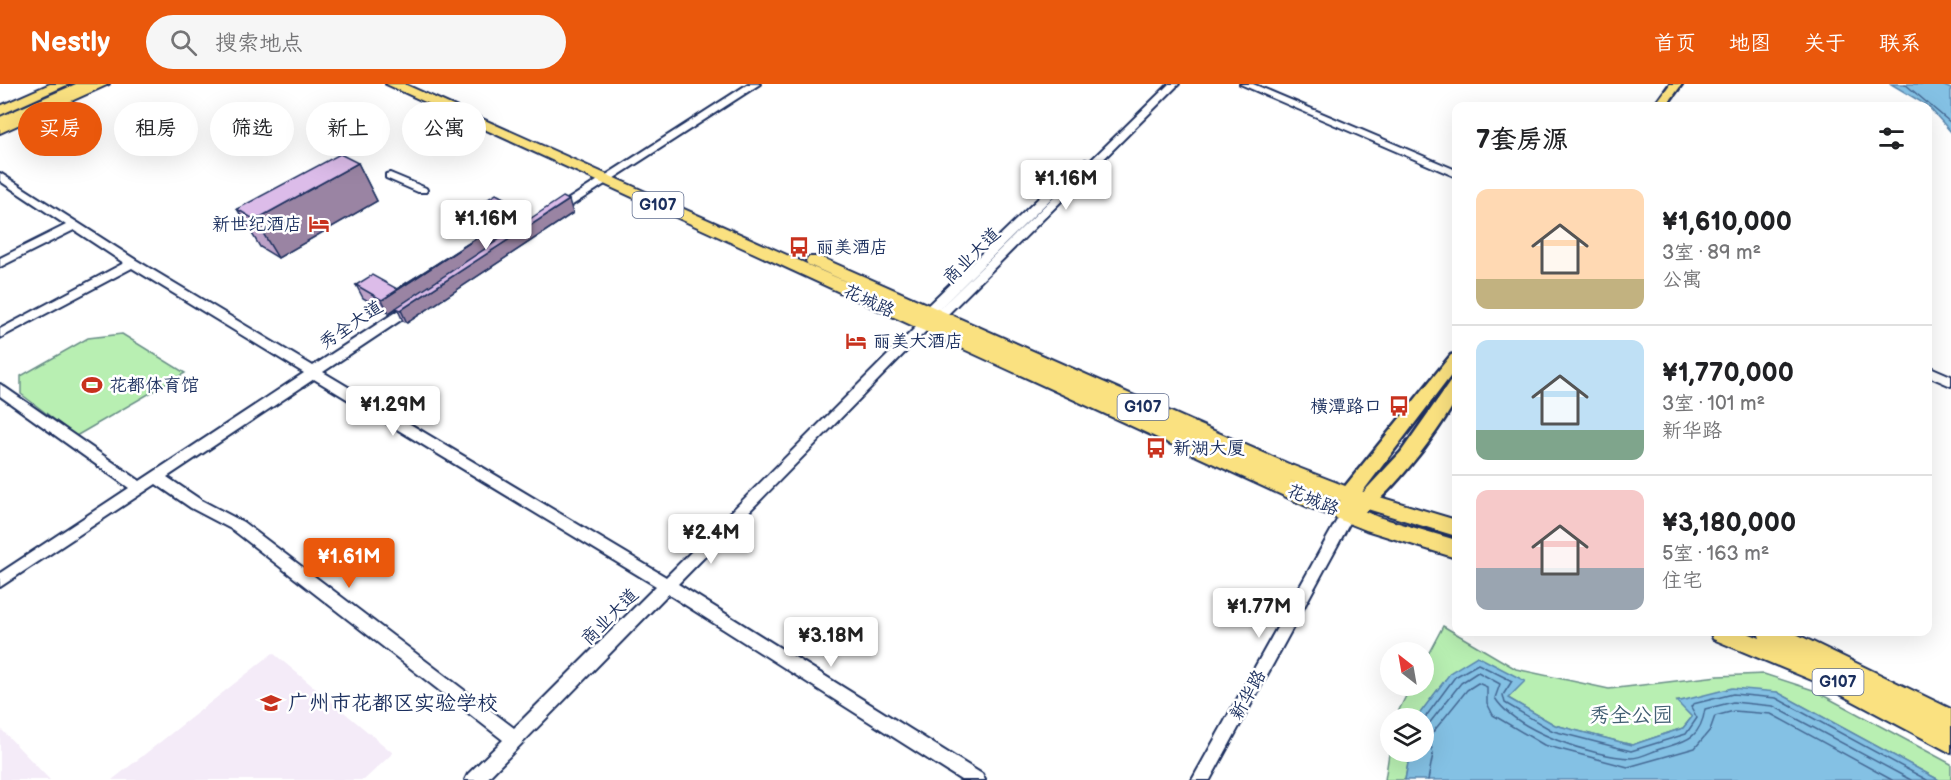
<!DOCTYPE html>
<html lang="zh">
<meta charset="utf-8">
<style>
body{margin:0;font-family:"Balsamiq Sans","LXGW WenKai TC",sans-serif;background:#f6f6f6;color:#202124;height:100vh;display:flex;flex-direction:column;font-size:22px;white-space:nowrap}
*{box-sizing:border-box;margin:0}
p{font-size:20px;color:#757577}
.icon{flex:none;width:33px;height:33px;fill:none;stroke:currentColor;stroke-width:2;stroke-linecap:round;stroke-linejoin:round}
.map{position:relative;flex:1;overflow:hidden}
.sheet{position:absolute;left:1452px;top:18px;width:480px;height:534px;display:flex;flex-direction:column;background:#fff;border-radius:12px;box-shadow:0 6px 24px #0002}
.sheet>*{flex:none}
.top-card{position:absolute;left:18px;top:18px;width:570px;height:54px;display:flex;gap:12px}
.needle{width:39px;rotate:329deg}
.controls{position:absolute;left:1380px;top:558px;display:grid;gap:12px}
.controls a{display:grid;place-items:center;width:54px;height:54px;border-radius:50%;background:#fff;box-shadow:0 6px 24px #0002;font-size:30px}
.price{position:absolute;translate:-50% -51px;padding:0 14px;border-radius:6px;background:#fff;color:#222;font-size:20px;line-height:39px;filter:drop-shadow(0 2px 3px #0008)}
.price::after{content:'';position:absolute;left:50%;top:36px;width:18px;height:14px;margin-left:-9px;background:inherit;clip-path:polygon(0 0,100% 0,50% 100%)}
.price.selected{background:#ea580c;color:#fff}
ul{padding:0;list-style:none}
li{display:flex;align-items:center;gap:18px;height:150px;padding:0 24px}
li+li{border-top:2px solid #e0e0e0}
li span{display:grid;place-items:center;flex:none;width:168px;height:120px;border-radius:12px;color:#555}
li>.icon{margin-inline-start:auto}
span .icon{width:72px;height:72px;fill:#fffc;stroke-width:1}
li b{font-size:26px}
h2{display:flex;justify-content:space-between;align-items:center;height:72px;padding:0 24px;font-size:26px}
.pill{padding:0 21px;border-radius:27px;background:#fff;box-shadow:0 6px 24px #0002;font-size:21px;line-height:54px}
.pill.selected{background:#ea580c;color:#fff}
header{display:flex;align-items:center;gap:36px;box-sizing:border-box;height:84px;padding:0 30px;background:#ea580c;color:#fff}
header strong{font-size:28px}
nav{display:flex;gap:33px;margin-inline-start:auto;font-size:21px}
.search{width:420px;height:54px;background:#f6f6f6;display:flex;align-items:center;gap:15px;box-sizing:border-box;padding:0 21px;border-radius:33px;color:#757577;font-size:22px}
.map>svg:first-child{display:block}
.built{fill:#f4ebf8}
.green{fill:#b8efb2;stroke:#6a8f88;stroke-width:1.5}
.water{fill:#84c1e4;stroke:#5a87ae;stroke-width:1.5}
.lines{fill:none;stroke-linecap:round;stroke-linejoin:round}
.shore{stroke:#456994;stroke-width:1.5}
.minor-casing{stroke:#1b2f5e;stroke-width:4}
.major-casing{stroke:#1b2f5e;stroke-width:5}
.highway-casing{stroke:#1b2f5e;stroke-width:4}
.minor{fill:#fff;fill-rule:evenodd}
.major{fill:#fae180;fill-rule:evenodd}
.highway{fill:#fae180;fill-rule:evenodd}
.wall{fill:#bda2c8;stroke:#1b2f5e;stroke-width:1.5}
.shaded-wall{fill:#9a84a3;stroke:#1b2f5e;stroke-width:1.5}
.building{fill:#dcbce9;stroke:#1b2f5e;stroke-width:1.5}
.labels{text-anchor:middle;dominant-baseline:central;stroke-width:5;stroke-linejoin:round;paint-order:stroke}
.shield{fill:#fff;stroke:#5f6d8e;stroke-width:1.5}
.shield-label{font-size:16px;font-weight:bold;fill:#1b2f5e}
.poi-label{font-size:18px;fill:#1b2f5e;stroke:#fff;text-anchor:start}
.street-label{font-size:18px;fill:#1b2f5e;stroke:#fff}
.near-poi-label{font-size:21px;fill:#1b2f5e;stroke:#fff;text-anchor:start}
.near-park-label{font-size:21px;fill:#425f73;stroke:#fff}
</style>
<header>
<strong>Nestly</strong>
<div class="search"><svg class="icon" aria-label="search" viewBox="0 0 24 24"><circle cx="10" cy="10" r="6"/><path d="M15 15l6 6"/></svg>搜索地点</div>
<nav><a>首页</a><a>地图</a><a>关于</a><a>联系</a></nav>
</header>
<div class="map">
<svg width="1951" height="696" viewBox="0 0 1951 696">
<rect width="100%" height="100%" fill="#fff"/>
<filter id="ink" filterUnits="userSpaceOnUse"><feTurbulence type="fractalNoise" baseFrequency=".0167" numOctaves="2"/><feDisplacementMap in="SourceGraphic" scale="12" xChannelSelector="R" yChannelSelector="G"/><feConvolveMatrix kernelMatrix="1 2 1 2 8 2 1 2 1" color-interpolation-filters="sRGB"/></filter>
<g filter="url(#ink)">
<g class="built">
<polygon points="273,569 393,669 364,696 112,696"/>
<polygon points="0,644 50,696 0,696"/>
</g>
<g class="green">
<polygon points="122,250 185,289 76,352 21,310 21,292 88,254"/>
<polygon points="1443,542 1516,585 1609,605 1718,592 1764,590 1813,606 1951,680 1951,696 1939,696 1777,608 1677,617 1692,633 1683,644 1632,661 1555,641 1508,614 1524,597 1451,589 1417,634 1395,634 1411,602 1424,602 1424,578"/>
<polygon points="1390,663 1390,668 1410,668 1405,696 1385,696"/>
</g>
<g class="water">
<polygon points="1891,0 1940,0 1951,5 1951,48 1928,22"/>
<polygon points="1477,572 1525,597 1508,614 1555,641 1632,661 1683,644 1692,633 1677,618 1732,604 1777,608 1939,696 1405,696 1410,668 1424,668 1424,634 1417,633 1451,588"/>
</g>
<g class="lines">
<g class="shore">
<polyline points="1905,0 1951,39"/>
<polyline points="1424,635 1455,593 1478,580 1512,597 1503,611 1505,619 1553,647 1631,667 1686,650 1697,634 1691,623 1693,620 1733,610 1776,614 1927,696"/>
<path d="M1424 646 1461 599 1478 588 1500 600 1495 614C1516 647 1593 673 1631 674 1640 674 1649 669 1657 666 1684 657 1700 657 1705 625L1733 618 1773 622 1911 696"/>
<polyline points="1428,696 1433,670 1429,653 1467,606 1478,599 1487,603 1487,619 1493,631 1544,661 1628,683 1695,664 1710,646 1715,632 1734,627 1771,630 1892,696"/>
</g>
<g class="minor-casing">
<g id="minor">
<polygon points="748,0 760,0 560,129 556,130 550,127"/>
<path d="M1169 0H1179L942 236 928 245 678 500 982 690 985 696H961L668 510 486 696H465L468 690 503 656 233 446 191 424 156 400 0 503V489L129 404 0 312V300L140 397 304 289 132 184 0 254V245L124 179 74 146 0 183V174L66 141 0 97V89L136 176 313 282 411 218H419L421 221 419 224 323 288 666 493 920 239 924 225 1078 76H1086V80L934 230ZM314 295 656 502 514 644 243 438 201 416 167 393Z"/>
<polygon points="1240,0 1253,0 1456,86 1456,93"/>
<polygon points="390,89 426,104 427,106 426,108 418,108 386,94 386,90"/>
<polygon points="1928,282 1951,292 1951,302 1928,292"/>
<polygon points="1347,425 1352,427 1354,431 1210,696 1192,696 1342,427"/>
</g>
</g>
<g class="major-casing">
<g id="major">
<polygon points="76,0 92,0 0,42 0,33"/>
<polygon points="1670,0 1682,0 1666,22 1654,22"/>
<path d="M1456 270V285L1357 415 1401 368 1450 298 1456 296C1456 302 1458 310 1456 315 1445 340 1369 445 1341 436L1338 431 1342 406 1451 271Z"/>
</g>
</g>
<g class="highway-casing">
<g id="highway">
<polygon points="50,0 69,0 0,31 0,22"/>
<polygon points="90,0 109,0 0,49 0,40"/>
<polygon points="386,0 404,0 865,206 808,181 806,177 808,173 820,173 1291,381 1353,405 1456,436 1456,452 1341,417 1287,395 1378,433 1456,456 1456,474 1366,446 1308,423"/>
<polygon points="1710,548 1745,548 1760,554 1758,548 1792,548 1951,625 1951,669 1819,599 1713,555"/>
</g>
</g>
<use href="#minor" class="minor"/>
<use href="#major" class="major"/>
<use href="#highway" class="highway"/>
</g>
<g class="wall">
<polygon points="358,79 377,117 278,174 260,163 237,125"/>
<polygon points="466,129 528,136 573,129 407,239 403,237 397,224 389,229 363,214 356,201 397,205 485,149 471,142"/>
</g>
<g class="shaded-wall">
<polygon points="358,79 377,117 278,174 255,136"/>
<polygon points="569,116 573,129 407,239 401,226"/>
<polygon points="523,124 528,137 389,229 382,216"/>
</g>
<g class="building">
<polygon points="340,70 358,79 255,136 237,125"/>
<polygon points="496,110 523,124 382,216 356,201 372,191 397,205 494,143 466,129"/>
<polygon points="563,113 569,116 401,226 396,224"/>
</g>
</g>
<defs>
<g id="hotel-bare" transform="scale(1.62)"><path d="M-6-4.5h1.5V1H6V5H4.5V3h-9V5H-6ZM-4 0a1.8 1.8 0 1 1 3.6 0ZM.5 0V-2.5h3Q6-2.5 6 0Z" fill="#c8321e" stroke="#fff" stroke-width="2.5" paint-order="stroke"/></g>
<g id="bus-bare" transform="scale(1.62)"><path d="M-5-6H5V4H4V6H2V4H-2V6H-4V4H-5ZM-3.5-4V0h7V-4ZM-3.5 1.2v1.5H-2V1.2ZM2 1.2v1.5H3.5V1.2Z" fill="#c8321e" stroke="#fff" stroke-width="2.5" paint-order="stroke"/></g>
<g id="stadium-bare" transform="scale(1.62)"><path d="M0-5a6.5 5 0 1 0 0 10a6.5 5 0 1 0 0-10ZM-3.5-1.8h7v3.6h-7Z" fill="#c8321e" stroke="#fff" stroke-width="2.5" paint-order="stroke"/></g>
<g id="school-bare" transform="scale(1.62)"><path d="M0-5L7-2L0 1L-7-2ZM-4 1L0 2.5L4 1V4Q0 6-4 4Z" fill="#c8321e" stroke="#fff" stroke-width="2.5" paint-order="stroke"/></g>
</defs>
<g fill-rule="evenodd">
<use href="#hotel-bare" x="319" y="140"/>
<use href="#bus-bare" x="799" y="163"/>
<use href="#hotel-bare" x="856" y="257"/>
<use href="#stadium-bare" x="92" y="301"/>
<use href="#bus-bare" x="1399" y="322"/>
<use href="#bus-bare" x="1156" y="364"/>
<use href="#school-bare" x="271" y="619"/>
</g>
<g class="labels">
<g class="shield">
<rect x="632.5" y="108" width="51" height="26" rx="4.5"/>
<rect x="1117.5" y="310" width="51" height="26" rx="4.5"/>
<rect x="1812.5" y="585" width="51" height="26" rx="4.5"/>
</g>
<g class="shield-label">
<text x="658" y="121">G107</text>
<text x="1143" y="323">G107</text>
<text x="1838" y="598">G107</text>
</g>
<g class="poi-label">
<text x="302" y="140" text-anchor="end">新世纪酒店</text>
<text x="816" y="163">丽美酒店</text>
<text x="873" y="257">丽美大酒店</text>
<text x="109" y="301">花都体育馆</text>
<text x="1382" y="322" text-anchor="end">横潭路口</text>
<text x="1173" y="364">新湖大厦</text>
</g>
<g class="street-label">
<text transform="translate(972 172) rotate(-45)">商业大道</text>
<text transform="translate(869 217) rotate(25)">花城路</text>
<text transform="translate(351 241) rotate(-34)">秀全大道</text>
<text transform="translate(1313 416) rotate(23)">花城路</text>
<text transform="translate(610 533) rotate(-45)">商业大道</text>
<text transform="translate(1248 611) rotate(-61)">新华路</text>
</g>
<g class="near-poi-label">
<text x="288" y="619">广州市花都区实验学校</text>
</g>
<g class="near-park-label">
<text x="1631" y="631">秀全公园</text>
</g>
</g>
</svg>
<div class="controls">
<a><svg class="needle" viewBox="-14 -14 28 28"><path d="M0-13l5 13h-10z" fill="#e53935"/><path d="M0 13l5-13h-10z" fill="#757577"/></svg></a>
<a><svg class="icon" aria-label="layers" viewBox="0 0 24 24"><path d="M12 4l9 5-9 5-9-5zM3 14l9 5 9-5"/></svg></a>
</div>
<b class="price" style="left:1066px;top:127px">¥1.16M</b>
<b class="price" style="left:486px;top:167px">¥1.16M</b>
<b class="price" style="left:393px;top:353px">¥1.29M</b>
<b class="price" style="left:711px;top:481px">¥2.4M</b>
<b class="price selected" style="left:349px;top:505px">¥1.61M</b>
<b class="price" style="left:1259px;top:555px">¥1.77M</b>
<b class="price" style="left:831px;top:584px">¥3.18M</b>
<div class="top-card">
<a class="pill selected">买房</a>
<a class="pill">租房</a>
<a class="pill">筛选</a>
<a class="pill">新上</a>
<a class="pill">公寓</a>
</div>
<section class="sheet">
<h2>7套房源<svg class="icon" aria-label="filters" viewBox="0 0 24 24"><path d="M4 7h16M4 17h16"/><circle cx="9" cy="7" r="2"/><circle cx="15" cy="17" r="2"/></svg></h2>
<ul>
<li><span style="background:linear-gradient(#ffd9b3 75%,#c2b280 0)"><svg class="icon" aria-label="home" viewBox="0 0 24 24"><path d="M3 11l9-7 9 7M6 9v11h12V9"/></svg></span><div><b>¥1,610,000</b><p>3室 · 89 m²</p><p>公寓</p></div></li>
<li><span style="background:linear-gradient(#bfe0f5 75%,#7fa58c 0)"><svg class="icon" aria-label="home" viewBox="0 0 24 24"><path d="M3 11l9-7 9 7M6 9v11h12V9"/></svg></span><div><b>¥1,770,000</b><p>3室 · 101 m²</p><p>新华路</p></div></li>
<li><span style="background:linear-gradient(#f6c9c9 65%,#9aa5b1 0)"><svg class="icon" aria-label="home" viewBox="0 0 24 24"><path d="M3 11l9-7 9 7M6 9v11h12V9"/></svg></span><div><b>¥3,180,000</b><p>5室 · 163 m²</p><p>住宅</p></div></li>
</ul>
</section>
</div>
